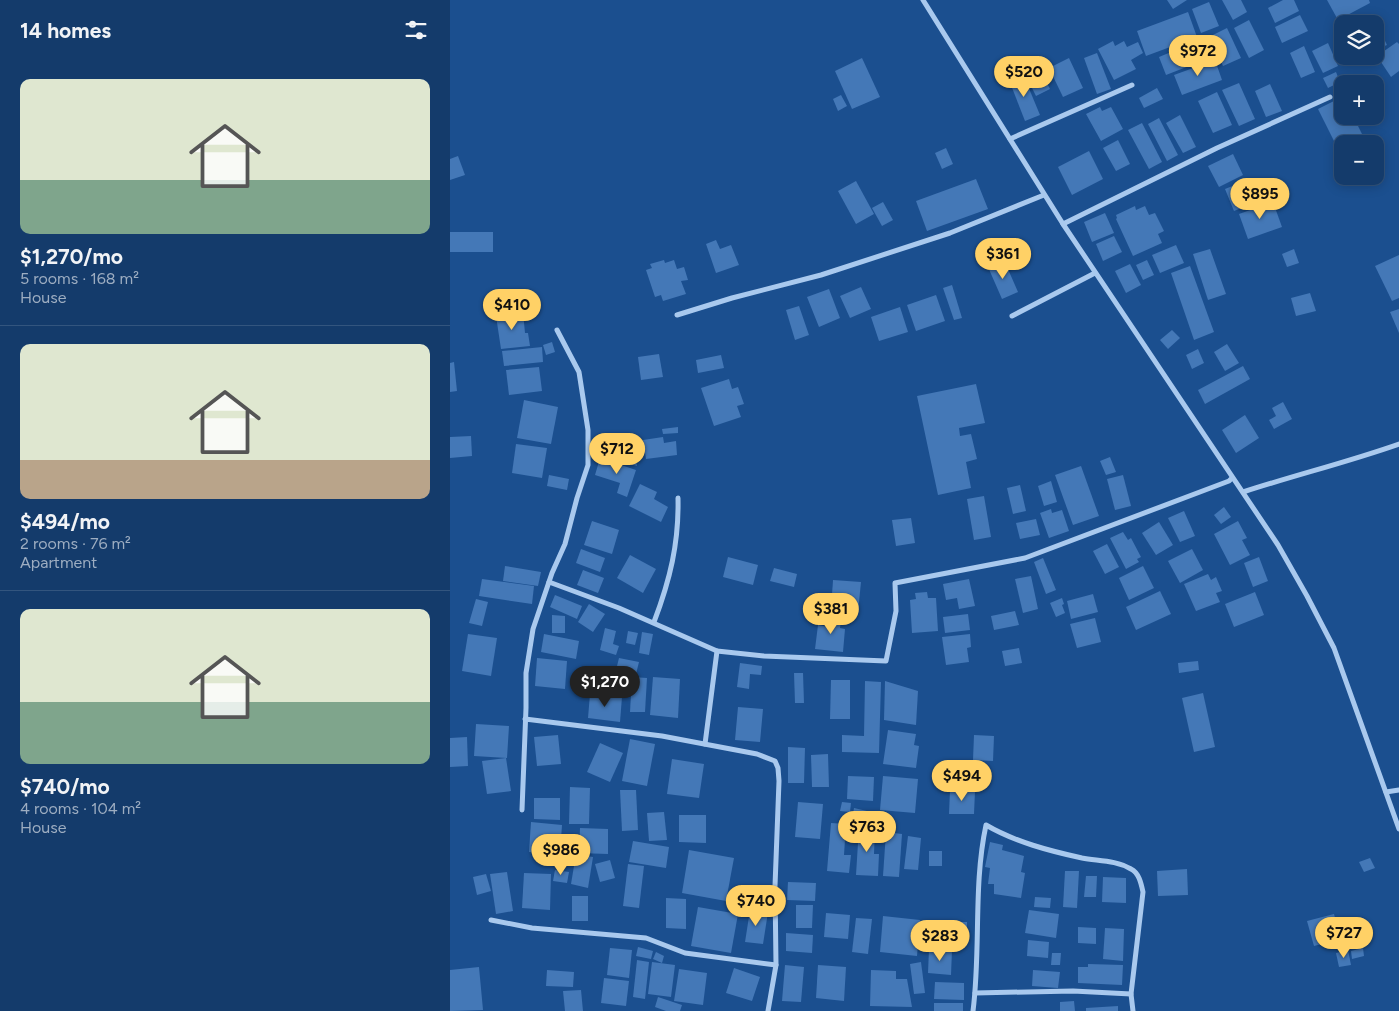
<!DOCTYPE html>
<meta charset="utf-8">
<style>
body{margin:0;font-family:Figtree,sans-serif;background:#214673;color:#f1f3f6;height:100vh;display:flex;flex-direction:column;font-size:19px;white-space:nowrap}
*{box-sizing:border-box;margin:0}
p{font-size:16px;color:#9dadc1}
.icon{flex:none;width:28px;height:28px;fill:none;stroke:currentColor;stroke-width:2;stroke-linecap:round;stroke-linejoin:round}
.map{position:relative;flex:1;overflow:hidden}
.drawer{display:flex;flex-direction:column;background:#143b6b;width:450px}
.drawer>*{flex:none}
.controls{position:absolute;left:884px;top:15px;display:grid;gap:10px}
.controls a{display:grid;place-items:center;width:50px;height:50px;border-radius:10px;background:#143b6b;box-shadow:0 2px 12px #0003,0 0 0 1px #33557e;font-size:25px}
.price{position:absolute;translate:-50% -42px;padding:0 11px;border-radius:18px;background:#ffd166;color:#111;font-size:16px;line-height:32px;filter:drop-shadow(0 1px 2px #0008)}
.price::after{content:'';position:absolute;left:50%;top:30px;width:15px;height:11px;margin-left:-8px;background:inherit;clip-path:polygon(0 0,100% 0,50% 100%)}
.price.current{background:#222;color:#fff}
ul{padding:0;list-style:none}
li{display:grid;align-content:center;gap:10px;height:265px;padding:0 20px}
li+li{border-top:1px solid #33557e}
li span{display:grid;place-items:center;height:155px;border-radius:10px;color:#555}
li>.icon{margin-inline-start:auto}
span .icon{width:90px;height:90px;fill:#fffc;stroke-width:1}
li b{font-size:21px}
h2{display:flex;justify-content:space-between;align-items:center;height:60px;padding:0 20px;font-size:21px}
main{display:flex;flex:1;min-height:0}
.map>svg:first-child{display:block}
.building{fill:#4478b7}
.lines{fill:none;stroke-linecap:round;stroke-linejoin:round}
.street{stroke:#a9c9ee;stroke-width:5}
</style>
<main>
<section class="drawer">
<h2>14 homes<svg class="icon" aria-label="filters" viewBox="0 0 24 24"><path d="M4 7h16M4 17h16"/><circle cx="9" cy="7" r="2"/><circle cx="15" cy="17" r="2"/></svg></h2>
<ul>
<li><span style="background:linear-gradient(#dfe7d0 65%,#7fa58c 0)"><svg class="icon" aria-label="home" viewBox="0 0 24 24"><path d="M3 11l9-7 9 7M6 9v11h12V9"/></svg></span><div><b>$1,270/mo</b><p>5 rooms · 168 m²</p><p>House</p></div></li>
<li><span style="background:linear-gradient(#dfe7d0 75%,#b9a48a 0)"><svg class="icon" aria-label="home" viewBox="0 0 24 24"><path d="M3 11l9-7 9 7M6 9v11h12V9"/></svg></span><div><b>$494/mo</b><p>2 rooms · 76 m²</p><p>Apartment</p></div></li>
<li><span style="background:linear-gradient(#dfe7d0 60%,#7fa58c 0)"><svg class="icon" aria-label="home" viewBox="0 0 24 24"><path d="M3 11l9-7 9 7M6 9v11h12V9"/></svg></span><div><b>$740/mo</b><p>4 rooms · 104 m²</p><p>House</p></div></li>
</ul>
</section>
<div class="map">
<svg width="949" height="1011" viewBox="0 0 949 1011">
<rect width="100%" height="100%" fill="#1b4f8f"/>
<g class="building">
<polygon points="717,0 737,0 723,9"/>
<polygon points="772,0 791,0 797,12 783,20"/>
<polygon points="833,0 844,0 849,11 825,23 818,8"/>
<polygon points="877,0 919,0 920,3 888,20"/>
<polygon points="759,2 769,26 751,33 742,9"/>
<polygon points="738,12 747,37 696,56 687,31"/>
<polygon points="850,15 858,31 832,43 825,27"/>
<polygon points="916,15 920,24 896,24"/>
<polygon points="799,20 814,50 799,58 784,28"/>
<polygon points="777,28 791,58 773,66 759,37"/>
<polygon points="931,33 937,45 927,49 925,36"/>
<polygon points="750,40 757,59 716,75 709,57"/>
<polygon points="663,41 665,46 674,41 677,47 688,42 693,53 681,60 686,69 664,80 648,49"/>
<polygon points="947,42 949,44 949,71 941,77 927,56"/>
<polygon points="878,43 888,66 873,73 862,51"/>
<polygon points="854,46 865,72 851,78 840,53"/>
<polygon points="647,53 661,89 647,94 634,58"/>
<polygon points="412,58 430,97 402,109 385,71"/>
<polygon points="619,58 633,88 613,97 599,68"/>
<polygon points="765,60 772,80 732,95 724,75"/>
<polygon points="590,69 600,89 586,96 576,76"/>
<polygon points="886,72 890,82 878,88 873,78"/>
<polygon points="573,74 590,115 575,121 559,80"/>
<polygon points="789,83 805,119 789,126 772,90"/>
<polygon points="820,84 832,111 816,117 805,91"/>
<polygon points="707,88 713,99 694,108 689,98"/>
<polygon points="767,92 782,125 763,133 748,101"/>
<polygon points="391,95 397,106 388,111 383,99"/>
<polygon points="892,97 892,116 903,116 917,144 892,144 892,157 868,109"/>
<polygon points="650,107 652,111 661,107 673,129 651,141 636,114"/>
<polygon points="730,115 746,147 733,153 716,123"/>
<polygon points="709,118 728,155 717,161 698,124"/>
<polygon points="692,123 712,162 699,169 678,130"/>
<polygon points="668,140 680,164 666,171 653,148"/>
<polygon points="496,148 503,164 492,169 485,153"/>
<polygon points="639,151 653,179 622,195 608,167"/>
<polygon points="783,154 793,175 769,187 758,166"/>
<polygon points="8,156 15,175 0,180 0,159"/>
<polygon points="526,179 538,209 477,231 466,201"/>
<polygon points="406,181 424,214 406,224 388,191"/>
<polygon points="790,183 799,205 784,211 775,189"/>
<polygon points="433,202 443,220 432,226 422,208"/>
<polygon points="823,202 832,227 798,239 789,214"/>
<polygon points="685,206 686,210 695,206 699,215 705,213 714,231 708,234 712,243 683,256 666,219 667,218 666,215"/>
<polygon points="655,213 664,233 642,242 634,222"/>
<rect x="0" y="232" width="43" height="20"/>
<polygon points="664,236 672,252 653,261 646,244"/>
<polygon points="266,240 270,249 281,245 289,265 266,273 256,244"/>
<polygon points="726,245 734,263 710,273 702,255"/>
<polygon points="760,249 776,294 758,300 743,254"/>
<polygon points="844,249 849,263 837,267 832,254"/>
<polygon points="949,255 949,298 942,301 925,266"/>
<polygon points="214,260 215,263 224,260 227,269 234,267 238,280 231,281 236,294 213,301 211,295 205,297 196,270 202,268 200,264"/>
<polygon points="554,260 568,292 552,299 538,267"/>
<polygon points="697,260 704,275 693,280 686,265"/>
<polygon points="680,264 691,285 676,293 665,271"/>
<polygon points="740,266 764,332 744,340 721,273"/>
<polygon points="502,285 512,318 504,320 493,288"/>
<polygon points="411,287 421,309 400,318 390,296"/>
<polygon points="379,289 390,318 369,327 357,297"/>
<polygon points="860,293 866,311 846,316 841,298"/>
<polygon points="486,295 495,321 466,331 457,305"/>
<polygon points="349,306 359,335 345,340 336,310"/>
<polygon points="450,307 458,332 429,341 421,317"/>
<polygon points="949,309 949,333 940,312"/>
<polygon points="73,312 75,333 78,333 80,346 51,349 46,316"/>
<polygon points="722,330 730,338 718,349 710,340"/>
<polygon points="102,342 105,352 96,355 93,345"/>
<polygon points="777,344 789,363 775,371 764,352"/>
<polygon points="92,347 93,362 54,366 52,351"/>
<polygon points="748,349 754,363 742,369 736,355"/>
<polygon points="209,354 213,377 191,380 188,357"/>
<polygon points="271,355 274,368 248,373 246,360"/>
<polygon points="4,362 7,391 0,392 0,363"/>
<polygon points="793,366 800,379 755,404 748,390"/>
<polygon points="89,367 92,391 59,395 56,370"/>
<polygon points="279,379 282,389 288,387 294,404 287,406 291,417 264,426 251,388"/>
<polygon points="526,384 535,423 509,428 510,436 521,434 527,459 516,462 521,488 488,495 467,396"/>
<polygon points="74,400 108,407 101,444 67,438"/>
<polygon points="833,402 842,419 824,429 819,420 826,416 822,408"/>
<polygon points="795,415 809,438 786,453 772,430"/>
<polygon points="228,427 228,433 213,434 212,429"/>
<polygon points="21,436 22,456 0,458 0,437"/>
<polygon points="213,437 214,443 226,441 227,455 196,459 193,440"/>
<polygon points="66,444 97,448 92,478 62,473"/>
<polygon points="185,448 187,466 163,459 163,449"/>
<polygon points="660,457 666,472 656,475 650,461"/>
<polygon points="150,458 186,470 177,497 167,493 170,483 145,475"/>
<polygon points="631,466 649,516 623,525 605,475"/>
<polygon points="99,475 119,479 117,490 97,486"/>
<polygon points="673,475 681,506 665,510 657,479"/>
<polygon points="601,481 607,502 594,506 588,486"/>
<polygon points="190,484 207,492 204,499 218,507 211,522 179,506"/>
<polygon points="570,485 576,511 563,514 557,488"/>
<polygon points="534,496 541,537 524,540 517,499"/>
<polygon points="774,507 781,517 771,524 764,515"/>
<polygon points="601,509 602,513 612,510 619,531 599,538 590,513"/>
<polygon points="734,511 745,536 730,542 718,518"/>
<polygon points="461,518 465,543 446,546 442,520"/>
<polygon points="586,519 590,535 570,539 566,523"/>
<polygon points="142,521 169,530 162,554 134,545"/>
<polygon points="788,521 797,538 792,540 800,555 780,565 764,534"/>
<polygon points="709,522 723,545 706,555 692,533"/>
<polygon points="673,532 678,540 681,538 691,557 687,559 689,562 676,569 660,538"/>
<polygon points="657,544 669,567 655,574 643,551"/>
<polygon points="131,549 155,558 150,572 126,563"/>
<polygon points="742,549 753,570 730,583 718,561"/>
<polygon points="180,555 206,569 193,593 167,578"/>
<polygon points="278,557 308,565 303,585 273,577"/>
<polygon points="809,557 818,581 803,587 794,563"/>
<polygon points="593,558 606,590 596,594 584,562"/>
<polygon points="55,566 91,572 88,586 53,581"/>
<polygon points="693,566 704,588 679,600 669,578"/>
<polygon points="324,568 347,574 344,587 320,581"/>
<polygon points="133,570 154,578 148,593 127,585"/>
<polygon points="758,574 761,580 766,577 772,591 766,593 770,602 746,611 734,584"/>
<polygon points="581,576 588,609 573,613 565,579"/>
<polygon points="32,579 84,586 82,604 29,596"/>
<polygon points="519,579 525,606 509,609 507,598 496,600 493,584"/>
<polygon points="383,580 411,582 408,612 381,610"/>
<polygon points="710,591 721,614 686,630 676,607"/>
<polygon points="477,592 478,598 486,598 488,631 462,633 460,600 466,599 465,593"/>
<polygon points="805,592 814,615 784,627 775,604"/>
<polygon points="643,594 648,612 621,619 617,601"/>
<polygon points="105,595 132,606 127,619 100,607"/>
<polygon points="612,598 614,604 612,605 615,613 606,617 600,603"/>
<polygon points="26,599 38,602 32,626 19,623"/>
<polygon points="139,604 155,614 143,632 128,622"/>
<polygon points="565,611 569,625 544,630 541,616"/>
<polygon points="380,614 392,615 390,628 395,629 393,652 365,649 368,625 378,627"/>
<polygon points="518,614 520,630 495,633 493,617"/>
<polygon points="102,615 115,616 115,633 102,633"/>
<polygon points="645,618 651,642 627,648 620,624"/>
<polygon points="155,628 166,631 163,644 169,646 166,655 150,650"/>
<polygon points="178,631 188,633 185,645 176,643"/>
<polygon points="192,632 203,634 199,655 189,653"/>
<polygon points="18,634 47,638 41,676 12,671"/>
<polygon points="94,634 129,641 126,659 91,652"/>
<polygon points="520,634 521,647 517,648 519,662 496,665 492,637"/>
<polygon points="569,648 572,663 555,666 552,651"/>
<polygon points="87,658 117,661 115,689 85,686"/>
<polygon points="169,658 189,662 186,674 166,670"/>
<polygon points="748,661 749,670 729,673 728,663"/>
<polygon points="290,663 312,666 311,675 300,674 299,689 287,687"/>
<polygon points="147,671 180,674 179,695 145,692"/>
<polygon points="344,673 353,673 354,703 345,703"/>
<polygon points="182,677 197,678 195,712 180,712"/>
<polygon points="203,677 230,679 228,718 200,715"/>
<polygon points="381,680 400,680 400,719 380,719"/>
<polygon points="415,681 431,682 429,753 392,752 392,735 414,736"/>
<polygon points="435,681 468,691 466,725 434,720"/>
<polygon points="753,693 765,747 744,752 732,698"/>
<polygon points="140,694 172,697 170,722 138,718"/>
<polygon points="288,707 313,709 310,742 285,740"/>
<polygon points="26,724 59,726 57,758 24,756"/>
<polygon points="438,730 466,734 464,745 469,746 466,768 433,764"/>
<polygon points="108,735 111,764 87,766 84,737"/>
<polygon points="524,735 544,736 543,761 523,760"/>
<polygon points="17,737 18,766 0,767 0,738"/>
<polygon points="180,739 205,744 197,786 172,781"/>
<polygon points="150,743 173,753 160,782 137,772"/>
<polygon points="338,747 355,748 354,783 338,783"/>
<polygon points="378,754 379,787 362,787 361,755"/>
<polygon points="56,758 61,791 37,794 32,761"/>
<polygon points="222,759 254,764 249,798 217,794"/>
<polygon points="398,776 424,777 423,801 397,799"/>
<polygon points="433,776 468,779 465,813 430,810"/>
<polygon points="120,787 140,788 139,824 119,824"/>
<polygon points="170,790 186,790 188,830 172,831"/>
<polygon points="500,790 525,791 524,814 499,814"/>
<polygon points="84,798 110,798 110,820 84,819"/>
<polygon points="348,802 373,804 370,839 345,837"/>
<polygon points="392,802 401,803 400,812 390,811"/>
<polygon points="404,808 417,811 415,822 402,820"/>
<polygon points="214,812 217,840 199,841 197,813"/>
<polygon points="229,815 256,815 256,843 229,842"/>
<polygon points="81,822 112,825 110,854 79,852"/>
<polygon points="381,823 396,824 394,855 401,855 399,873 377,871"/>
<polygon points="409,827 425,828 424,854 429,854 428,876 406,875"/>
<polygon points="130,828 158,829 158,854 129,853"/>
<polygon points="436,832 452,834 449,877 433,876"/>
<polygon points="458,836 471,838 468,870 454,869"/>
<polygon points="183,841 219,847 216,868 179,862"/>
<polygon points="540,842 553,845 552,850 574,856 571,872 575,873 571,898 544,894 544,884 538,884 540,868 535,867"/>
<polygon points="239,850 284,858 276,901 232,893"/>
<rect x="479" y="851" width="13" height="15"/>
<polygon points="126,854 143,857 138,888 121,884"/>
<polygon points="920,858 925,868 914,872 909,862"/>
<polygon points="160,860 165,878 150,882 145,864"/>
<polygon points="178,864 194,866 189,908 173,906"/>
<polygon points="737,869 738,895 708,896 707,871"/>
<polygon points="105,870 119,872 117,883 103,881"/>
<polygon points="615,871 629,871 627,908 613,907"/>
<polygon points="57,872 63,911 46,914 40,874"/>
<polygon points="74,873 101,874 100,910 72,908"/>
<polygon points="36,874 41,891 27,895 23,877"/>
<polygon points="636,876 647,876 646,897 634,897"/>
<polygon points="653,877 676,878 676,903 652,902"/>
<polygon points="338,882 366,883 365,901 337,900"/>
<rect x="122" y="896" width="16" height="25"/>
<polygon points="585,897 601,898 600,908 584,907"/>
<polygon points="216,898 236,899 236,929 216,928"/>
<polygon points="346,905 363,905 362,928 346,928"/>
<polygon points="248,907 288,914 281,953 241,946"/>
<polygon points="300,910 318,912 313,944 295,942"/>
<polygon points="579,910 609,914 606,938 575,933"/>
<polygon points="376,913 400,915 398,939 374,937"/>
<polygon points="884,914 891,939 864,946 857,921"/>
<polygon points="433,916 470,920 467,956 430,952"/>
<polygon points="406,918 422,919 418,954 402,952"/>
<polygon points="492,922 517,922 517,945 492,944"/>
<polygon points="628,927 646,928 646,944 628,943"/>
<polygon points="655,928 674,929 673,961 653,959"/>
<polygon points="336,933 363,935 362,953 336,951"/>
<polygon points="578,940 599,942 598,958 577,956"/>
<polygon points="188,947 203,951 201,959 186,956"/>
<polygon points="160,948 182,950 179,978 157,975"/>
<polygon points="913,948 914,956 902,959 901,951"/>
<polygon points="479,949 502,950 501,975 478,973"/>
<polygon points="898,950 901,965 889,967 886,953"/>
<polygon points="206,952 214,956 212,963 203,959"/>
<polygon points="602,953 611,953 610,965 601,965"/>
<polygon points="187,960 199,962 195,999 183,997"/>
<polygon points="202,962 225,965 221,997 198,994"/>
<polygon points="471,962 475,993 464,994 460,964"/>
<polygon points="638,964 673,965 672,985 628,983 628,967 638,967"/>
<polygon points="335,965 354,967 351,1002 332,1001"/>
<polygon points="368,965 396,967 394,1001 366,998"/>
<polygon points="29,967 33,1010 0,1011 0,970"/>
<polygon points="284,968 310,977 302,1001 276,993"/>
<polygon points="229,969 257,973 253,1005 224,1001"/>
<polygon points="97,970 124,972 123,987 96,986"/>
<polygon points="421,970 446,971 446,979 457,979 462,1007 420,1006"/>
<polygon points="583,970 610,972 608,988 582,986"/>
<polygon points="154,978 179,981 176,1006 151,1003"/>
<polygon points="485,982 514,983 514,1000 484,999"/>
<polygon points="131,990 133,1011 115,1011 113,991"/>
<polygon points="208,997 232,1005 230,1011 216,1011 205,1007"/>
<polygon points="624,1001 625,1011 610,1011 610,1002"/>
<rect x="484" y="1003" width="29" height="8"/>
<polygon points="668,1006 668,1011 636,1011 636,1008"/>
</g>
<g class="lines">
<g class="street">
<polyline points="473,0 613,224 828,545 857,596 884,648 949,829"/>
<polyline points="560,139 682,85"/>
<polyline points="613,224 767,148 880,97"/>
<polyline points="227,315 282,298 371,275 500,233 594,195"/>
<polyline points="562,316 645,273"/>
<path d="M793 492C845 475 898 462 949 444"/>
<polyline points="99,582 169,608 267,651 314,656 436,661 446,611 445,583 575,558 779,481 782,478"/>
<path d="M204 622C220 580 229 543 228 498"/>
<polyline points="75,719 212,736 307,754 325,761 328,768 329,781 325,886 326,965 318,1011"/>
<polyline points="255,744 267,651"/>
<polyline points="936,792 949,790"/>
<polyline points="72,810 76,708 76,673 83,629 102,573 115,544 127,498 138,465 138,430 129,372 107,330"/>
<polyline points="41,920 82,928 196,938 235,953 326,965"/>
<polyline points="525,993 623,991 681,994"/>
<path d="M523 1011C531 949 523 886 536 825 565 842 600 851 632 858 648 861 666 860 681 869 689 873 691 883 693 892L681 994 683 1011"/>
</g>
</g>
</svg>
<div class="controls">
<a><svg class="icon" aria-label="layers" viewBox="0 0 24 24"><path d="M12 4l9 5-9 5-9-5zM3 14l9 5 9-5"/></svg></a>
<a>+</a>
<a>−</a>
</div>
<b class="price" style="left:748px;top:77px">$972</b>
<b class="price" style="left:574px;top:98px">$520</b>
<b class="price" style="left:810px;top:220px">$895</b>
<b class="price" style="left:553px;top:280px">$361</b>
<b class="price" style="left:62px;top:331px">$410</b>
<b class="price" style="left:167px;top:475px">$712</b>
<b class="price" style="left:381px;top:635px">$381</b>
<b class="price current" style="left:155px;top:708px">$1,270</b>
<b class="price" style="left:512px;top:802px">$494</b>
<b class="price" style="left:417px;top:853px">$763</b>
<b class="price" style="left:111px;top:876px">$986</b>
<b class="price" style="left:306px;top:927px">$740</b>
<b class="price" style="left:894px;top:959px">$727</b>
<b class="price" style="left:490px;top:962px">$283</b>
</div>
</main>
